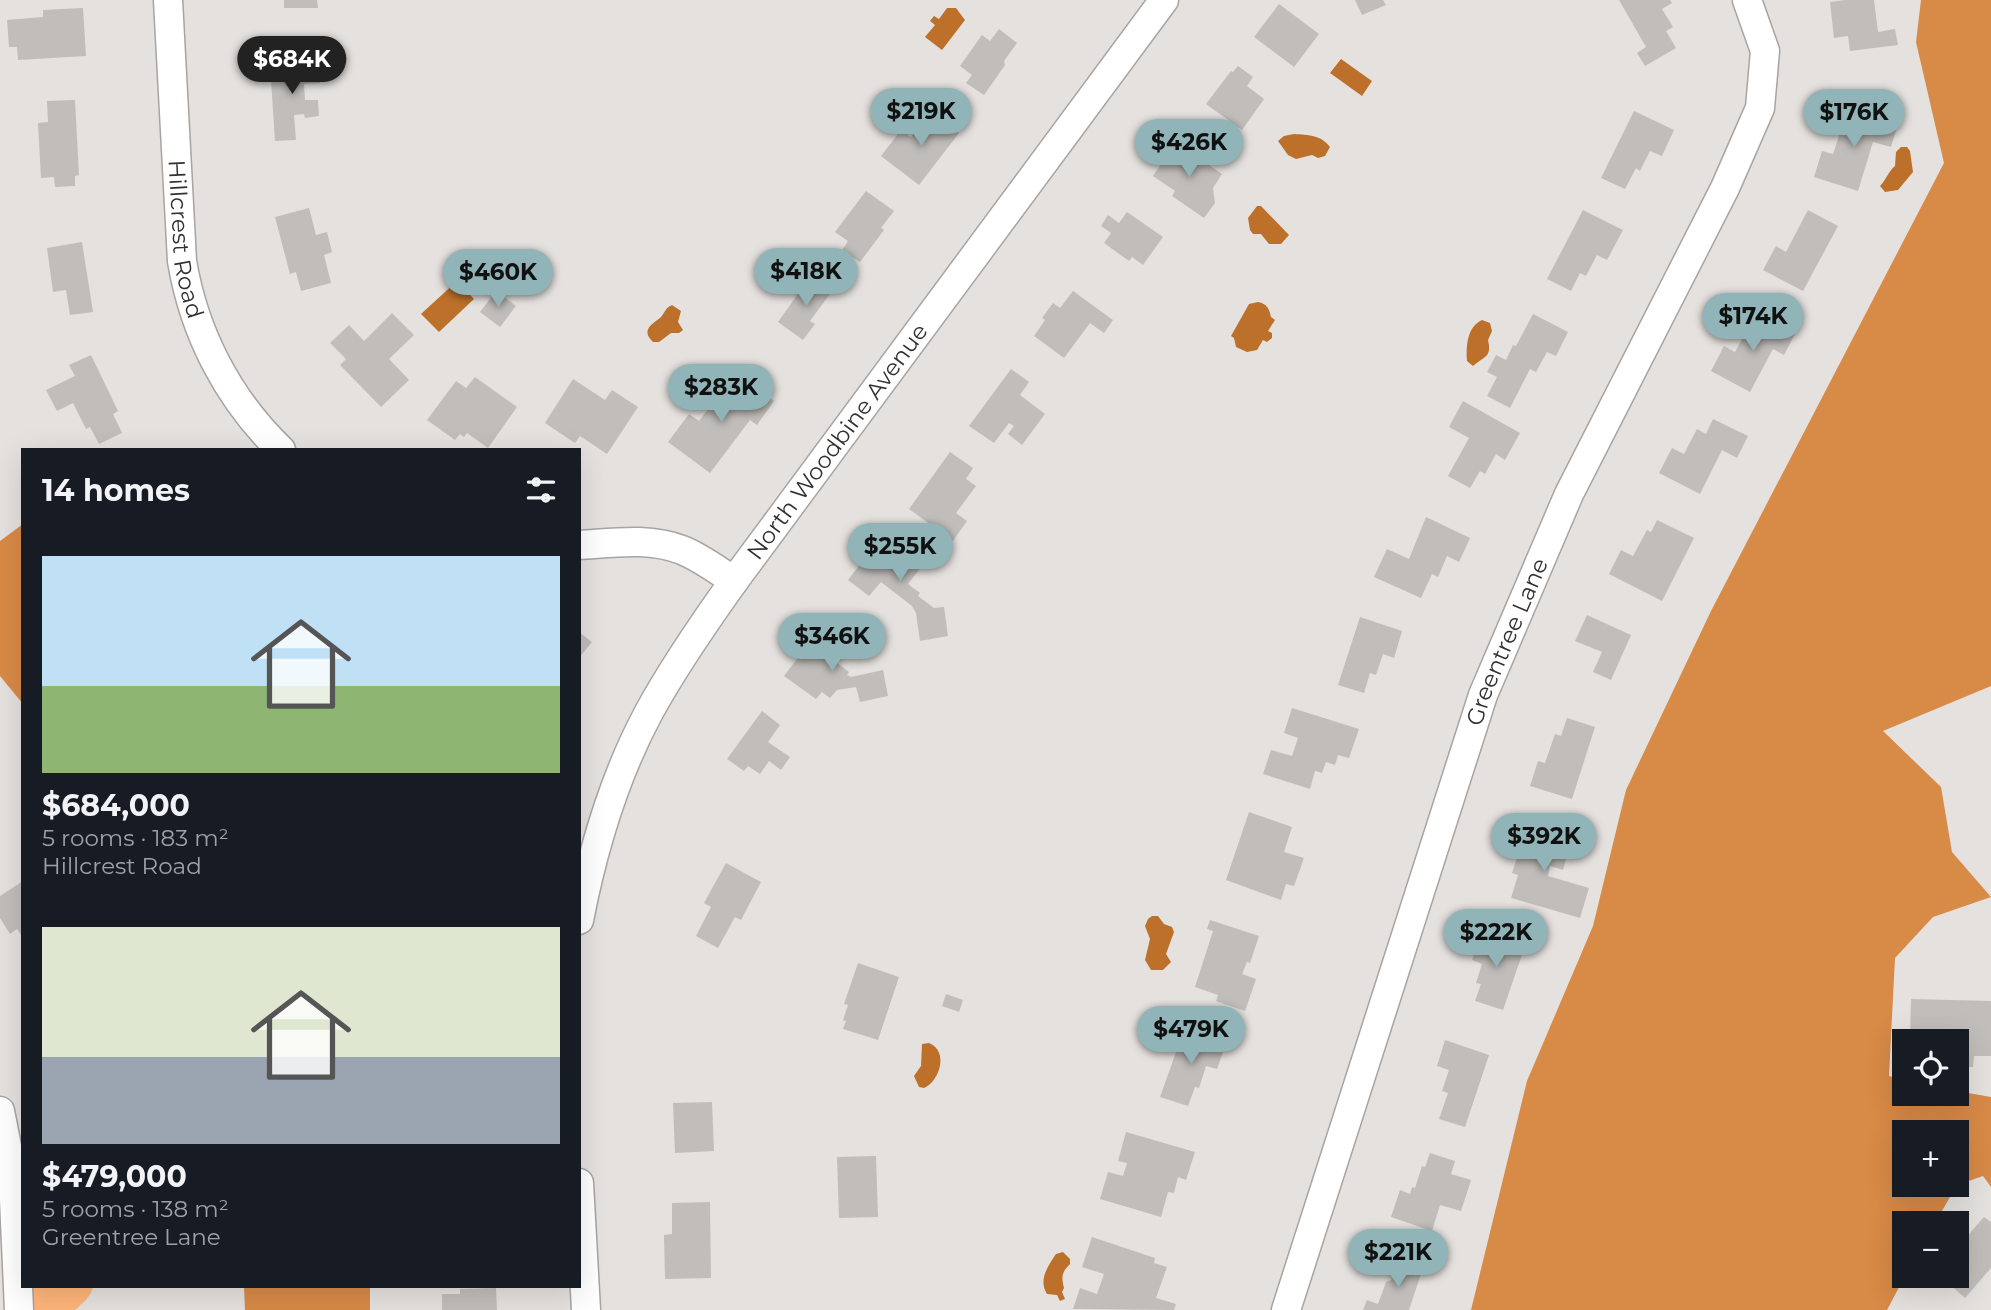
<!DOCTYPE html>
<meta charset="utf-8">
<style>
body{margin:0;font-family:Montserrat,sans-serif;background:#20242c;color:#f1f3f6;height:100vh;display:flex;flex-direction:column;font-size:26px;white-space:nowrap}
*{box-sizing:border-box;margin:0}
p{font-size:23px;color:#9ea1a6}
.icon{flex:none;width:38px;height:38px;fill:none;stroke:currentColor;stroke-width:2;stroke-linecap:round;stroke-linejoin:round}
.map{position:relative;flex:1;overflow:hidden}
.sheet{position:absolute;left:21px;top:448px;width:560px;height:840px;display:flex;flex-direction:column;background:#171b24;border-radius:0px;box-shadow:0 7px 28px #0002}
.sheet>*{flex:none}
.controls{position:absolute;left:1892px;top:1029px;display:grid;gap:14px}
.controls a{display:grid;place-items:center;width:77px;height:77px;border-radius:0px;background:#171b24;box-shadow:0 7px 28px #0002;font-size:35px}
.price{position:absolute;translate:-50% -60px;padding:0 16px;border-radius:24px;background:#90b4b7;color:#111;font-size:23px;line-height:46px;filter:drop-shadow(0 2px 4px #0008)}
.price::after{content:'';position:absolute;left:50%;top:42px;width:21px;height:16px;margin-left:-10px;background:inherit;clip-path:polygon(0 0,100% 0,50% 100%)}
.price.current{background:#222;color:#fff}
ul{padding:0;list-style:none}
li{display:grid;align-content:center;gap:14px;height:371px;padding:0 21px}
li span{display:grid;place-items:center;height:217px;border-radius:0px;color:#555}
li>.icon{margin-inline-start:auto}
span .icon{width:126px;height:126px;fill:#fffc;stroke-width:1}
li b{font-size:30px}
h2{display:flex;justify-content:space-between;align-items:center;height:84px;padding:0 21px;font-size:30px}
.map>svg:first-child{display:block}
.green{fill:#feb57a}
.forest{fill:#d88a47;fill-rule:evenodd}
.water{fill:#bc7029}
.building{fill:#c1bdba}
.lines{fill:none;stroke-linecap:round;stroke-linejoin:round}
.street-casing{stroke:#a8a4a1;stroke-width:31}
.street{stroke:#fff;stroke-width:28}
.labels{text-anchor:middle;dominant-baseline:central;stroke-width:6;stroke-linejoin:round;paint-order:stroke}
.street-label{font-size:23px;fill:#333130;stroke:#fff}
</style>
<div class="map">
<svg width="1991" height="1310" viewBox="0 0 1991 1310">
<rect width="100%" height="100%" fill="#e5e1de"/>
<path class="green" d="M32 1286H93C91 1297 83 1303 75 1310H33Z"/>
<g class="forest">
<path d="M1921 0H1991V686L1883 731 1941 787 1952 852 1991 897 1933 917 1895 958 1889 1076 1904 1080V1094H1956L1957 1091 1991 1097V1187L1983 1176 1957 1185 1935 1223H1904L1905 1276 1887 1310H1471L1527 1081 1593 926 1626 790 1711 611 1944 163 1916 42ZM1904 1132H1956V1185H1904Z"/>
<polygon points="23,524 23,704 0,676 0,541"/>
<polygon points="244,1286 370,1286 370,1310 245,1310"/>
</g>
<g class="water">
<polygon points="947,8 956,8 965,20 942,50 925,37 935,25 930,21 934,16 939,19"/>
<polygon points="1341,59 1372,81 1362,96 1330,73"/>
<path d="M1294 134C1309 135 1321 135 1330 147L1325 156 1318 158 1312 155 1296 159 1288 155 1278 141 1284 136Z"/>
<path d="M1901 147H1907L1910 151 1913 172 1898 190 1885 192 1880 186C1886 180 1888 172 1895 166L1896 152Z"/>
<polygon points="1257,206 1261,206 1289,235 1281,244 1269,244 1261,234 1253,234 1250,230 1248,218"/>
<polygon points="457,281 474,299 439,332 421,314"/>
<path d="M1258 302C1267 304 1269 308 1271 317L1275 320 1268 331 1272 333V338L1267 342 1263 340 1257 350 1247 352 1236 347 1234 338 1231 336 1249 304Z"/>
<path d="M672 305 681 311 678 322 683 330 679 333H671L659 342H653C641 330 651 325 660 318 665 313 665 308 672 305Z"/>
<path d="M1482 320 1490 323 1492 331 1488 340C1492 357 1485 356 1473 366L1467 361C1466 346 1467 327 1482 320Z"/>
<polygon points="1152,916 1158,916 1164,924 1172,927 1174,932 1166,954 1171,962 1163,970 1151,970 1145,960 1150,939 1145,926 1148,919"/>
<path d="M929 1043C949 1051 940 1081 924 1088L919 1087 914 1076 921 1066 922 1044Z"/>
<path d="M1063 1252 1070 1259V1264C1062 1272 1061 1276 1064 1288L1062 1292 1065 1299 1060 1301 1057 1295 1047 1294C1038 1280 1048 1266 1056 1254Z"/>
</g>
<g class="building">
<polygon points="284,0 317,0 318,8 284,8"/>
<polygon points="1355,0 1383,0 1386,5 1362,15"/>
<polygon points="1619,0 1670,0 1672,3 1662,9 1673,27 1666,31 1676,48 1645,66 1637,53 1646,47"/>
<polygon points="1845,0 1874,0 1878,32 1895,29 1898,45 1850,51 1848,36 1834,38 1830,2"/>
<polygon points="1279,4 1319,34 1294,67 1254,37"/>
<polygon points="83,8 86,56 18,60 17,47 9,47 7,20 43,17 43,10"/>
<polygon points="999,29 1017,43 1004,61 1005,65 984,95 966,83 972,75 960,66 982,35 990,41"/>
<polygon points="318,62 320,83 304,84 305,100 318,100 319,116 305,118 304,114 294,115 296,140 275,141 270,65"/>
<polygon points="1238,66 1253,77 1247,86 1264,99 1242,130 1206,104 1231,71 1233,72"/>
<polygon points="75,100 79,175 75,176 75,186 55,187 54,177 41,178 38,123 48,122 47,101"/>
<polygon points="1848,109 1898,124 1891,147 1873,142 1858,191 1814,177 1822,151 1833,154"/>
<polygon points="931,111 959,133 919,185 881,156 901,130 911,137"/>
<polygon points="1634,111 1674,130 1662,156 1650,151 1640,171 1636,168 1625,189 1601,178"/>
<polygon points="1176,142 1222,174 1213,188 1215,203 1204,218 1172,196 1175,191 1153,176"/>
<polygon points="866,191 894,211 881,228 884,230 860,262 842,250 848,241 835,232"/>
<polygon points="309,208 316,235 327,232 332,252 324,255 331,283 301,291 296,272 290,274 275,217"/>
<polygon points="1583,210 1623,230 1607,260 1597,255 1586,276 1580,273 1571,291 1547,279"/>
<polygon points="1808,210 1838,226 1803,291 1763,270 1776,246 1786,252"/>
<polygon points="1127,212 1163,237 1143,265 1132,257 1129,261 1104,243 1111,233 1101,226 1108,215 1119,223"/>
<polygon points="82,242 93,312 70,315 66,290 53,292 47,248"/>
<polygon points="819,276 835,287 810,321 815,324 803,340 778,322 800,291 805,295"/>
<polygon points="496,291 516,306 500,327 480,312"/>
<polygon points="1073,291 1113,320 1104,333 1090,323 1064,358 1034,336 1045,320 1042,318 1053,303 1060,308"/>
<polygon points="392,313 414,335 389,359 409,380 381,407 340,365 346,359 330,343 349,325 364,341"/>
<polygon points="1533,314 1568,332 1556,356 1547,352 1536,372 1530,369 1510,408 1487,396 1497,377 1487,372 1496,355 1506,360 1513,345 1516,346"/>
<polygon points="1761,315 1795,334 1784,355 1773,349 1750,392 1711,371 1724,346 1735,352 1748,328 1753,330"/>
<polygon points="91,355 118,411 113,414 122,433 99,444 90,427 86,429 73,403 57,411 46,390 75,376 69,365"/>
<polygon points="1011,369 1029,382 1020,395 1045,414 1022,445 1008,434 1014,426 1009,423 994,443 969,426"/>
<polygon points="475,377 517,407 488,448 467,433 464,437 460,434 455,440 427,420 456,381 466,388"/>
<polygon points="741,378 754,387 751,390 753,392 756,388 774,401 757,425 750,420 710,473 668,442 689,414 699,421 727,384 733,389"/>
<polygon points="573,379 605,400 612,390 638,407 607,454 580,436 575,443 545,423"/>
<polygon points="1463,401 1520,433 1505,460 1496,454 1485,474 1480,471 1470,488 1448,476 1469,438 1449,427"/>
<polygon points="1713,419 1748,436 1737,458 1722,450 1700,494 1659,473 1672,448 1684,454 1697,429 1706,434"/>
<polygon points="950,452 973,468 966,479 976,486 956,513 967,521 953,541 909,509"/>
<polygon points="1426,517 1470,538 1459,562 1447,556 1438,577 1432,574 1421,598 1374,577 1387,549 1409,559"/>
<polygon points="1657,520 1694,538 1662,601 1609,574 1621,550 1633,556 1647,530 1651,532"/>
<polygon points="886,531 925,562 908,584 920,593 918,596 934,608 944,607 948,636 920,641 916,613 912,606 881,582 869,596 848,580"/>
<polygon points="1587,615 1631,635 1611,680 1593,672 1602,652 1575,641"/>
<polygon points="1360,617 1402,631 1394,658 1383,654 1376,675 1370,673 1364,693 1338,685"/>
<polygon points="820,628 838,641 827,655 849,672 847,675 851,677 883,670 888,696 860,702 856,687 837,690 830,698 822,692 816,699 784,676"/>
<polygon points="579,632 592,642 579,658"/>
<polygon points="1292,708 1359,729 1349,758 1338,755 1335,765 1326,762 1322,773 1315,771 1310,789 1263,774 1271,750 1292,756 1298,738 1284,733"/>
<polygon points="762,711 780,725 768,742 790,757 781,770 769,761 760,774 748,766 744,771 727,759"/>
<polygon points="1567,718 1595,727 1572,799 1530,786 1538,761 1545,763 1555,734 1561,736"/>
<polygon points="1249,812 1292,827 1284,852 1304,858 1294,886 1286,884 1281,900 1226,880"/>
<polygon points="1516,825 1571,841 1563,870 1550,866 1548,876 1589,888 1580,918 1511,898 1518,875 1512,873 1518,855 1508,852"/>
<polygon points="726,863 761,882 741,920 735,917 718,948 696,936 711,907 704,903"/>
<polygon points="23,881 23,938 17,929 10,934 0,918 0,896"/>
<polygon points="1210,920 1259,936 1250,963 1247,962 1242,974 1256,979 1245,1011 1216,1001 1218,995 1195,987 1213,931 1207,929"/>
<polygon points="1482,931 1525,946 1503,1010 1475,1001 1481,984 1476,983 1482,964 1472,960"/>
<polygon points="858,963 899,977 878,1040 843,1029 846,1021 843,1020 848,1005 844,1004"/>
<polygon points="946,994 963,1000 959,1012 942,1006"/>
<polygon points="1911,999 1991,1001 1991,1056 1974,1056 1973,1067 1956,1067 1956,1041 1910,1041"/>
<polygon points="1184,1030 1226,1044 1217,1069 1206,1066 1199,1088 1195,1087 1188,1106 1160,1097"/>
<polygon points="1445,1040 1489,1055 1465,1127 1439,1119 1448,1093 1442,1091 1449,1070 1437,1066"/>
<polygon points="712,1102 714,1151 675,1153 673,1103"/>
<polygon points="1126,1132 1195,1152 1186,1180 1178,1177 1174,1193 1168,1192 1161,1217 1100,1199 1108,1172 1123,1176 1127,1163 1118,1161"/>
<polygon points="1430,1153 1455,1161 1451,1174 1471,1180 1461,1211 1440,1205 1432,1231 1391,1217 1400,1190 1410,1194 1412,1187 1415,1188 1422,1166 1425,1167"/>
<polygon points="876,1156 878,1217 839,1218 837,1157"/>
<polygon points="710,1202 711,1278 665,1279 664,1235 672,1234 672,1203"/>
<polygon points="1984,1217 1991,1222 1991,1268 1965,1298 1940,1276 1956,1276 1956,1249"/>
<polygon points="1092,1237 1155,1258 1154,1263 1167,1267 1156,1298 1176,1304 1174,1310 1073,1309 1080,1288 1097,1294 1104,1274 1082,1267"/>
<polygon points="1398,1260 1423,1268 1409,1310 1363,1310 1367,1300 1378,1304 1386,1282 1391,1280"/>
<polygon points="496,1288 497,1310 442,1310 442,1294 460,1294 460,1289"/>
</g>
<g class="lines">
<g class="street-casing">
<g id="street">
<path id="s1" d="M168 0 182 261C194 333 228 399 281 450"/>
<path d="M579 545C613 543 649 537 682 550 700 557 717 570 734 581"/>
<path id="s2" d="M579 920C593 848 614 777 649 712 674 666 704 623 734 581L1164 0"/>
<polyline points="0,1111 13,1177 19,1310"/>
<polyline points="579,1183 586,1310"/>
<path id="s3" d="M1286 1310 1483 695 1569 494 1725 188 1760 108 1765 51 1747 0"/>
</g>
</g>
<use href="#street" class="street"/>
</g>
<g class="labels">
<g class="street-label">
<text stroke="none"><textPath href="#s1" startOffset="240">Hillcrest Road</textPath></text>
<text stroke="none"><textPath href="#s2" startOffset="550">North Woodbine Avenue</textPath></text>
<text stroke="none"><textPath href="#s3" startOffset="704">Greentree Lane</textPath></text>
</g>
</g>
</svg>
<div class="controls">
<a><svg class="icon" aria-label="locate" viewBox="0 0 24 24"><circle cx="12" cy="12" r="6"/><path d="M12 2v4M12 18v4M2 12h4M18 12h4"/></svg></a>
<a>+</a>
<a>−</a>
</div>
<b class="price current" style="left:292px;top:96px">$684K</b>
<b class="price" style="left:921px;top:148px">$219K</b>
<b class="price" style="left:1854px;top:149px">$176K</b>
<b class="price" style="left:1189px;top:179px">$426K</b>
<b class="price" style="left:806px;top:308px">$418K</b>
<b class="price" style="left:498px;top:309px">$460K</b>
<b class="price" style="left:1753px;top:353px">$174K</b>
<b class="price" style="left:721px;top:424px">$283K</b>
<b class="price" style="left:900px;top:583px">$255K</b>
<b class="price" style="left:832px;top:673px">$346K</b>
<b class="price" style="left:1544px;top:873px">$392K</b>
<b class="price" style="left:1496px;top:969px">$222K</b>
<b class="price" style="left:1191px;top:1066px">$479K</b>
<b class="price" style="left:1398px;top:1289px">$221K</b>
<section class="sheet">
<h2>14 homes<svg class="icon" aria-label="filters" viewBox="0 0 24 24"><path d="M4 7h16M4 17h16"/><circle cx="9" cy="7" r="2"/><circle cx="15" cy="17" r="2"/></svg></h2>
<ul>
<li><span style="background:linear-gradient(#bfe0f5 60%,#8fb573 0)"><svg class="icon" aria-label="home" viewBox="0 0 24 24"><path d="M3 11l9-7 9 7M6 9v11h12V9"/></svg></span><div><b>$684,000</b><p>5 rooms · 183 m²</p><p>Hillcrest Road</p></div></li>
<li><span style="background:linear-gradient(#dfe7d0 60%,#9aa5b1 0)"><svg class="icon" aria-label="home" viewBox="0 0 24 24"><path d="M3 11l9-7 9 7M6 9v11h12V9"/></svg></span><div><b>$479,000</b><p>5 rooms · 138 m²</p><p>Greentree Lane</p></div></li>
</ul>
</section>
</div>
